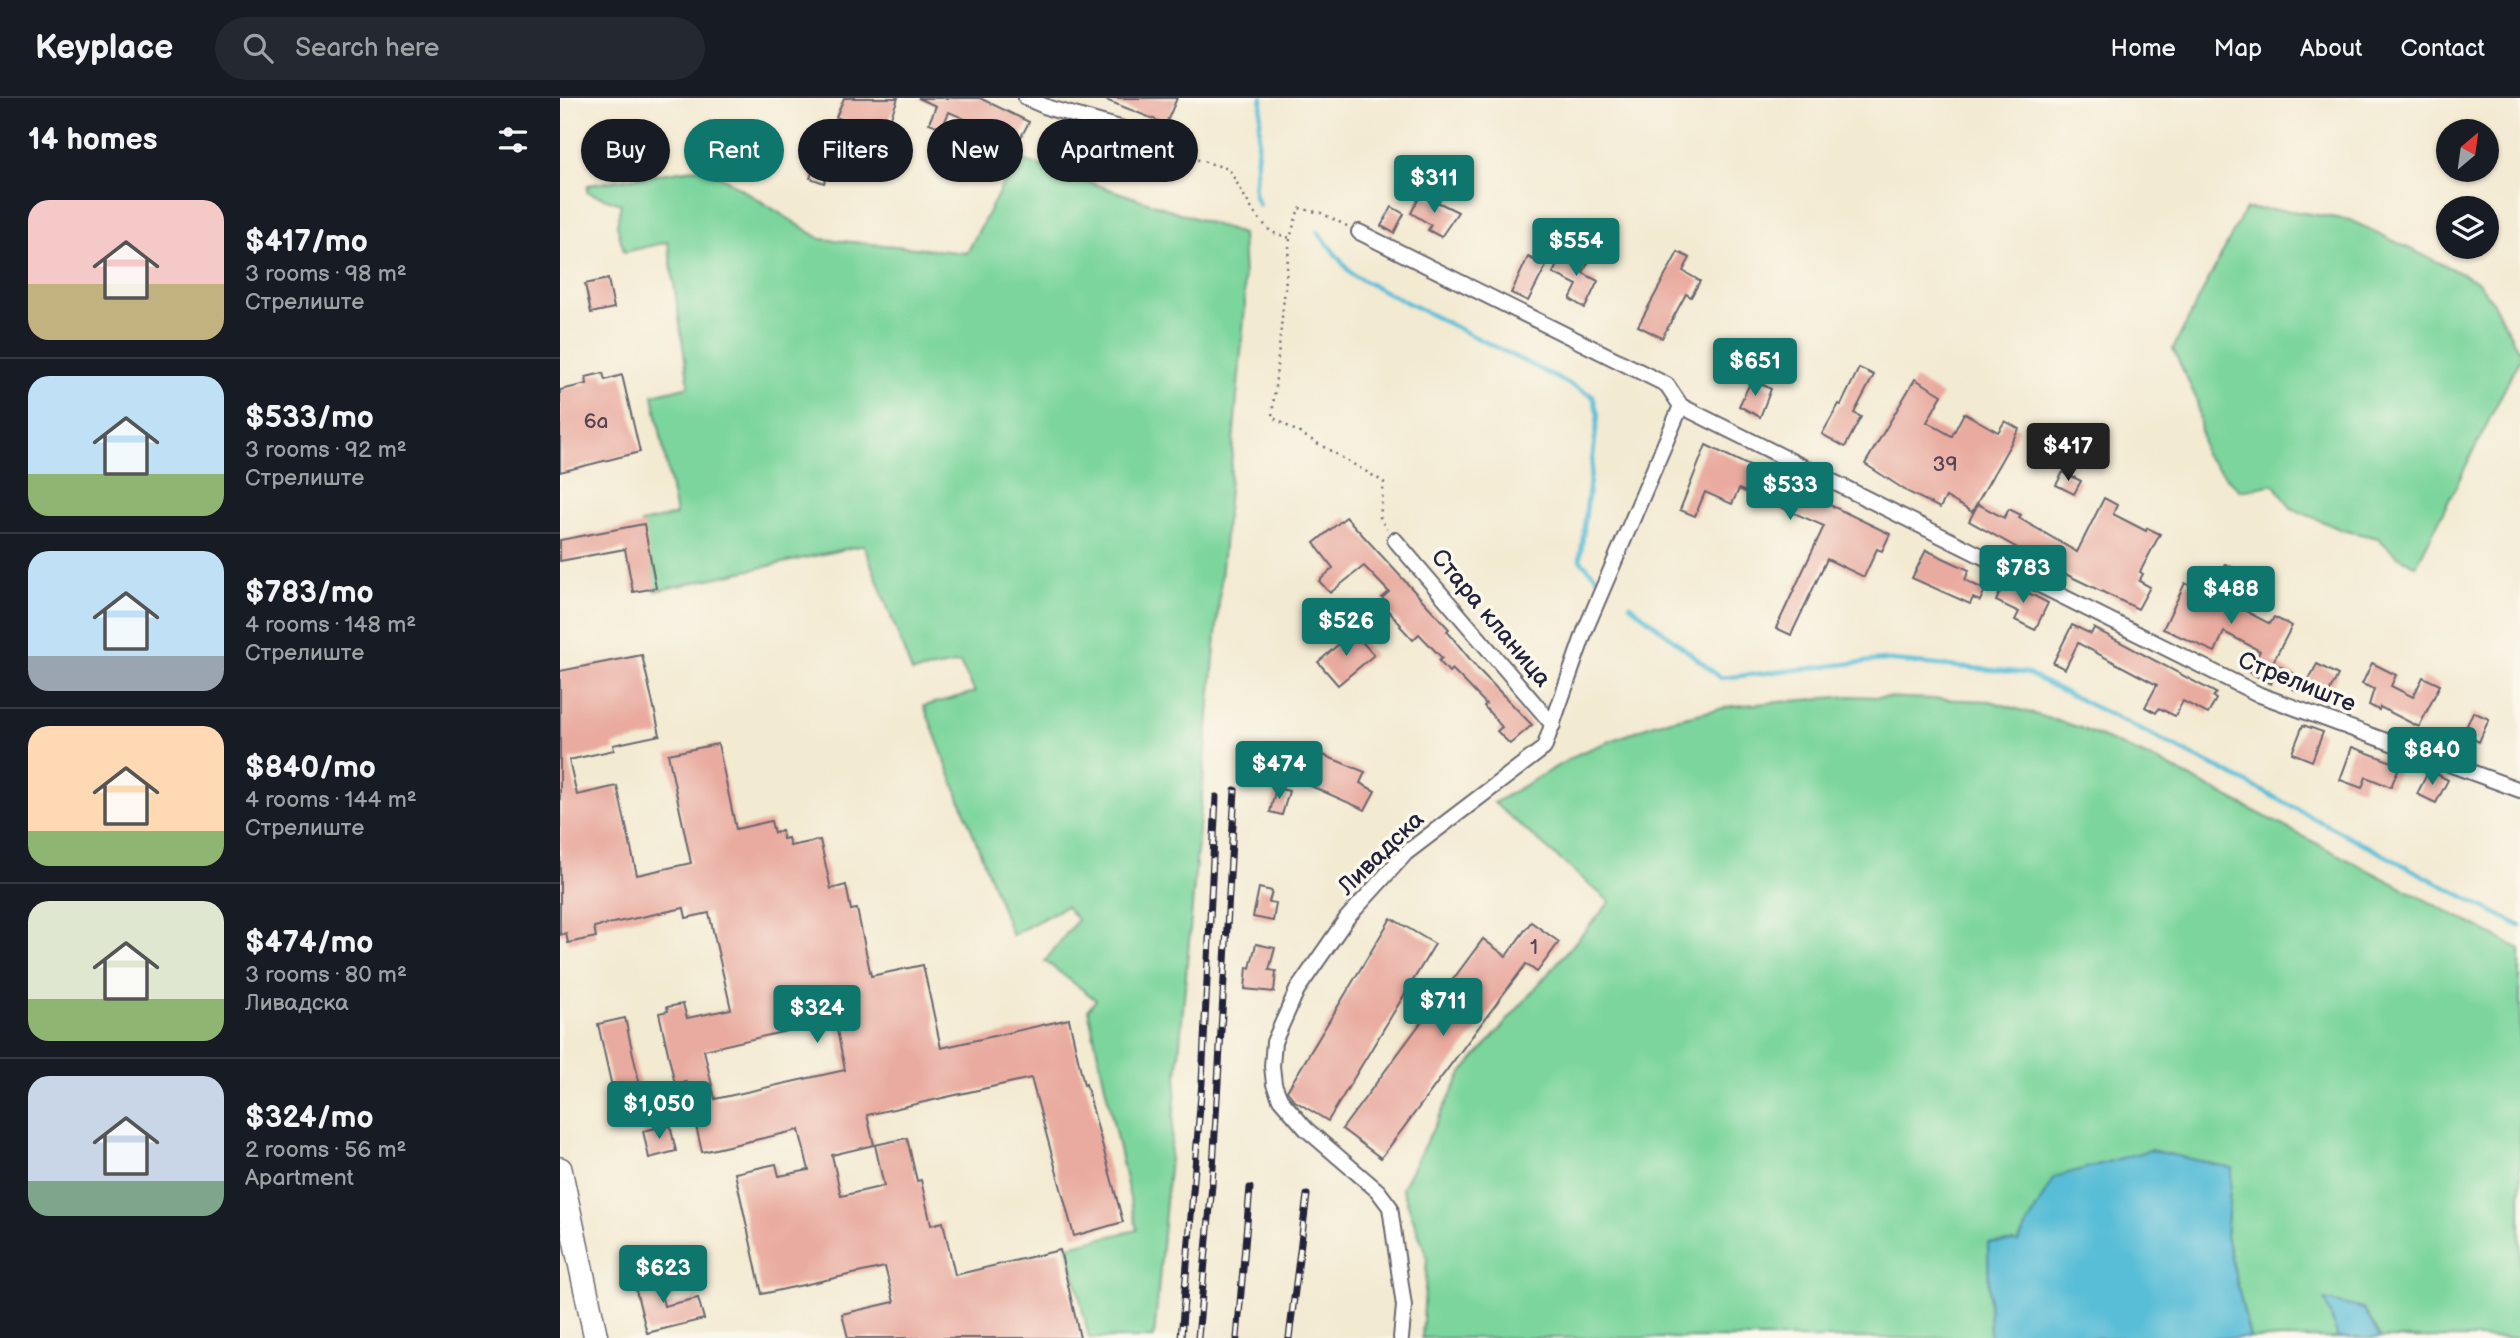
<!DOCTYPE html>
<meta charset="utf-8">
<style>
body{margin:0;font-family:"Balsamiq Sans",sans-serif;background:#242831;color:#f1f3f6;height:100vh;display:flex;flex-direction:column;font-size:26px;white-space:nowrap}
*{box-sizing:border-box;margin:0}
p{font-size:23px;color:#9ea1a6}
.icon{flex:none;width:38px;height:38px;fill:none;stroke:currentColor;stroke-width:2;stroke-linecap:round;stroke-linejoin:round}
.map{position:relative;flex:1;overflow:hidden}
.sheet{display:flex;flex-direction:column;background:#171b24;width:560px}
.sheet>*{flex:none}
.banner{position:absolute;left:21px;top:21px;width:665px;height:63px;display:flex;gap:14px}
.needle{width:46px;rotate:29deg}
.controls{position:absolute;left:1876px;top:21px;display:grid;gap:14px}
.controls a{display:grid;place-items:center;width:63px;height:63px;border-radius:50%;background:#171b24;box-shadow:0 2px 5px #0004;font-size:35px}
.price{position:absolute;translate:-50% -60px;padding:0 16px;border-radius:7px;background:#0f766e;color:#fff;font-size:23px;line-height:46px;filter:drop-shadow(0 2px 4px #0008)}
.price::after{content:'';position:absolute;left:50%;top:42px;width:21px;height:16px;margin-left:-10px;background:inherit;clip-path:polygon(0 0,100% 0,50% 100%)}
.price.active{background:#222;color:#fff}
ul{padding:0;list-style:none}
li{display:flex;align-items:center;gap:21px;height:175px;padding:0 28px}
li+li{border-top:2px solid #363941}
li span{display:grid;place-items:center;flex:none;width:196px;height:140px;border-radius:21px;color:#555}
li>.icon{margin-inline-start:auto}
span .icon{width:84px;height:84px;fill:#fffc;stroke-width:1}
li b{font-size:30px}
h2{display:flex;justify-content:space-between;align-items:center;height:84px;padding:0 28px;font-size:30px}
.tag{padding:0 24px;border-radius:32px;background:#171b24;box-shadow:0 2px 5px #0004;font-size:24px;line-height:63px}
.tag.active{background:#0f766e;color:#fff}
header{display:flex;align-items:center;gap:42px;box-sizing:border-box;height:98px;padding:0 35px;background:#171b24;border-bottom:2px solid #363941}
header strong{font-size:33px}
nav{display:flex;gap:38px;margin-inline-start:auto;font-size:24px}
.search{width:490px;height:63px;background:#242831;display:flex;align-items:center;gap:18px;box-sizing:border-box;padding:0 24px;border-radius:38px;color:#9ea1a6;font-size:26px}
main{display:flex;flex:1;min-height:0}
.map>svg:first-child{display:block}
.green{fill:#7bd59c;stroke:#4e7c6c;stroke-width:2}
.water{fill:#59bdd7;stroke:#3e7089;stroke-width:2}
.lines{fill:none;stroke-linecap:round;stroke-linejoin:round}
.stream{stroke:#59bdd7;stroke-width:4.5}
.building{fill:#e9aa9f;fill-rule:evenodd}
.minor-casing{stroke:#6b6870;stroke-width:18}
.primary-casing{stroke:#6b6870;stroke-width:26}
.path{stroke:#6b6870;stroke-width:2.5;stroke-dasharray:2 5;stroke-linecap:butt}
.minor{stroke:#fff;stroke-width:14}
.primary{stroke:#fff;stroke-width:23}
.rail-casing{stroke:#22223b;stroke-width:7}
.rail{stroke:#fbf7ec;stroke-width:4.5;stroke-dasharray:13;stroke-linecap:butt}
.labels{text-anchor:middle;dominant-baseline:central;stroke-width:7;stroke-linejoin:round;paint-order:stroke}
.number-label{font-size:21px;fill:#544454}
.street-label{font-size:24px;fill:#22223b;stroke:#fbf7ec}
</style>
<header>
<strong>Keyplace</strong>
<div class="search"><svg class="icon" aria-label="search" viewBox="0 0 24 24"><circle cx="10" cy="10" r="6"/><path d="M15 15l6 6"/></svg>Search here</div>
<nav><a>Home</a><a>Map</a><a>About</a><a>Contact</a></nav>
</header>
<main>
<section class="sheet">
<h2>14 homes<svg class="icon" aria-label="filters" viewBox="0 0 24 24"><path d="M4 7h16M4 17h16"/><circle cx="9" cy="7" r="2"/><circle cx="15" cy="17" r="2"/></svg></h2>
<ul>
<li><span style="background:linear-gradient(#f6c9c9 60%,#c2b280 0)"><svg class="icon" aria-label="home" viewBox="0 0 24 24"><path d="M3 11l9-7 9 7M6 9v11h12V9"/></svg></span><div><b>$417/mo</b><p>3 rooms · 98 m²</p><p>Стрелиште</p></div></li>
<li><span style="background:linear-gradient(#bfe0f5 70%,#8fb573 0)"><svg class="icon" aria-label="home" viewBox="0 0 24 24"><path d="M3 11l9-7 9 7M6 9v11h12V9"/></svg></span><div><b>$533/mo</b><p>3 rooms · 92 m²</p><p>Стрелиште</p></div></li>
<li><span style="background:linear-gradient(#bfe0f5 75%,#9aa5b1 0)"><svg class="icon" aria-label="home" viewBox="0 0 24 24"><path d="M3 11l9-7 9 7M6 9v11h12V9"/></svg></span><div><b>$783/mo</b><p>4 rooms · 148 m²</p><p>Стрелиште</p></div></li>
<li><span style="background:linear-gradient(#ffd9b3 75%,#8fb573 0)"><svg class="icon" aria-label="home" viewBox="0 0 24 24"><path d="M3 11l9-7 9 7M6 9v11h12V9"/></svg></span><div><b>$840/mo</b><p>4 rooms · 144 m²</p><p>Стрелиште</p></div></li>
<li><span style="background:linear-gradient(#dfe7d0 70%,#8fb573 0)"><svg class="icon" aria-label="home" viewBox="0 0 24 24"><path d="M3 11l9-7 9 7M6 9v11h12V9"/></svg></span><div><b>$474/mo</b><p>3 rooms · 80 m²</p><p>Ливадска</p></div></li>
<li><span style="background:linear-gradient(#c9d6e8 75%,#7fa58c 0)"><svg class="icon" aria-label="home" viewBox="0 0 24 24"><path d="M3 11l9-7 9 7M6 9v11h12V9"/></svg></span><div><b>$324/mo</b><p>2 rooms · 56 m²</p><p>Apartment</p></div></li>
</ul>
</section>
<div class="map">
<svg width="1960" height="1240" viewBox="0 0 1960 1240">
<rect width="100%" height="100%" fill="#fbf7ec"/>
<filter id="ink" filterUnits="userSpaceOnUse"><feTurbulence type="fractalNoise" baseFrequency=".0143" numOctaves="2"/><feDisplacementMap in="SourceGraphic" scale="14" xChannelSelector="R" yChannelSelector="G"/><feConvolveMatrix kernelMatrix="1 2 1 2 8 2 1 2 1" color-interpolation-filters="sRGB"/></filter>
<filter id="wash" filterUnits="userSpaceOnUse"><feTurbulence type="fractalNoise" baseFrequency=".00686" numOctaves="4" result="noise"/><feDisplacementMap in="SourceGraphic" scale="28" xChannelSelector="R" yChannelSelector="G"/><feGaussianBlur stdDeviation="1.57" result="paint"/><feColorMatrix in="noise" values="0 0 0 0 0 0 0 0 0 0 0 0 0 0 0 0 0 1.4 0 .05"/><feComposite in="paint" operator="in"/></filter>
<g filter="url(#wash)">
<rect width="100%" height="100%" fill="#f3ead2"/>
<g class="green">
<polygon points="457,60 682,136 685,209 594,1240 529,1240 508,1148 577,1132 528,911 536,902 485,863 517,822 506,808 452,837 364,608 415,594 400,565 352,574 304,447 95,493 81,425 116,417 93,297 129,288 108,144 64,154 57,127 61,106 27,94 28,87 146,69 261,141 407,155"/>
<polygon points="1685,111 1724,112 1790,122 1917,183 1932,203 1960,255 1960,260 1856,468 1836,457 1818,440 1782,432 1731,410 1714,386 1680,393 1644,356 1637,302 1613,251"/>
<polygon points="1290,598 1430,603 1518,629 1600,664 1960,851 1960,1240 1820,1240 1804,1211 1766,1203 1778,1240 1690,1240 1666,1138 1672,1071 1495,1079 1458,1145 1428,1145 1430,1240 862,1240 867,1159 842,1090 902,975 1050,804 934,705 1020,655 1094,626 1172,608"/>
</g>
<g class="water">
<polygon points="1590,1052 1672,1070 1666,1138 1690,1240 1430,1240 1428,1145 1458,1144 1494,1079"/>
<polygon points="1765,1202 1804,1211 1820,1240 1778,1240"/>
</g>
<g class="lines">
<g class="stream">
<polyline points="699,107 694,96 702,0"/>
<polyline points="758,134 792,177 1033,298 1038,317 1020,462 1038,480"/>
<polyline points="1070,507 1161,580 1322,562 1466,575 1668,675 1960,828"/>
</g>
</g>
<g id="blocks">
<g class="building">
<polygon points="284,0 338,0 324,37 276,19"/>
<polygon points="358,0 420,0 469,24 459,43 429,29 428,31 389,14 382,30 369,25 376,8"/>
<polygon points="541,0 617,0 606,26"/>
<polygon points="270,26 283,31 264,85 250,80"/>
<polygon points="861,96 898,114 881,139 868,132 871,127 851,115"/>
<polygon points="832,109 844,116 834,135 821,128"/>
<polygon points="1004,153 1028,165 1023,175 1038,183 1025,210 1010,201 1017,187 993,175"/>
<polygon points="1118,154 1130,160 1123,173 1140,183 1131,199 1126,196 1102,240 1078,228"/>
<polygon points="968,159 986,168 968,203 951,195"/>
<polygon points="48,181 54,210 31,215 25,186"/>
<polygon points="1186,241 1201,250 1185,280 1170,272"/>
<polygon points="1299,270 1314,277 1294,315 1301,319 1285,349 1262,336 1279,306 1281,307"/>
<polygon points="43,275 45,282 62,277 80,354 0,374 0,292 27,286 26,279"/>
<polygon points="1192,281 1211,291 1200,319 1179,308"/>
<polygon points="1355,281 1382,297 1367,324 1392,338 1404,315 1438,334 1445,323 1459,331 1412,414 1386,399 1380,410 1348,394 1305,366"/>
<polygon points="1146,347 1330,436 1322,453 1317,451 1304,479 1267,461 1231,537 1216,530 1264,428 1179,391 1172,406 1145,394 1135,418 1120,412"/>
<polygon points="1503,374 1521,383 1514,396 1496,387"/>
<polygon points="1544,400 1557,407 1553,416 1586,433 1587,430 1600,436 1580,474 1583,476 1579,483 1590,489 1578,511 1499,473 1409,423 1418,406 1444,420 1449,411 1461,417 1459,420 1517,454"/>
<polygon points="786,419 889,531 887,533 918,571 972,627 950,646 937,633 942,629 924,608 926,606 904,583 892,571 889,574 879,563 882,560 859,536 853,542 840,528 841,527 823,507 826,505 822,500 829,494 804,468 770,495 759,483 773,470 754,445"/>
<polygon points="84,426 96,490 73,494 65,451 0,463 0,442"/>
<polygon points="1366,452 1409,472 1405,482 1425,492 1420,503 1413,500 1410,506 1352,480"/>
<polygon points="1665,466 1685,475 1670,505 1710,526 1714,519 1732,528 1713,564 1743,581 1737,593 1713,581 1711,586 1689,574 1700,553 1664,534 1655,554 1603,531 1625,485 1650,497"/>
<polygon points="1445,483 1488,505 1475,532 1455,522 1459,514 1436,503"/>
<polygon points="1512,527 1531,536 1534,530 1656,595 1653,599 1656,601 1648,616 1623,603 1615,618 1599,610 1596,615 1585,609 1597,587 1518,545 1505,571 1493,565"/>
<polygon points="793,534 814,557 778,587 758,564"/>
<path d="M82 557 100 637 53 647 54 652 9 662 17 697 57 688 77 777 131 765 108 656 158 646 176 731 211 723 214 735 222 733 223 741 228 740 230 748 260 742 271 791 286 787 291 812 297 811 311 878 363 867 381 950 509 921 524 987 526 986 563 1124 514 1138 471 980 307 1017 314 1047 272 1057 281 1098 324 1088 315 1047 347 1040 357 1083 361 1082 371 1127 383 1124 395 1177 500 1152 520 1240H288L282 1216 334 1204 325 1169 202 1196 175 1075 216 1066 219 1078 249 1072 239 1032 142 1054 126 984 115 986 99 915 108 913 107 909 123 906 127 920 171 911 149 815 126 820 124 810 34 829 36 839 8 845 6 835 0 837V573ZM275 922 285 972 155 1001 144 952Z"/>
<polygon points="1812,565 1836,577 1831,588 1853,599 1863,579 1880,587 1859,629 1820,609 1819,612 1809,607 1814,591 1802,586"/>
<polygon points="1757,566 1778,577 1765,603 1743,592"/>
<polygon points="1913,614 1929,621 1919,644 1903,636"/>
<polygon points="1743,627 1763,634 1752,663 1732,655"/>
<polygon points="1792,649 1840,667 1831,689 1806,679 1802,690 1780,682"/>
<polygon points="758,655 805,674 800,685 815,693 805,712 744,685"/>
<polygon points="1869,672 1888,682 1876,705 1857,696"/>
<polygon points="716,690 729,693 722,717 710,714"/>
<polygon points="699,790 712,793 709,804 716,805 713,823 693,819"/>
<polygon points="831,820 875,846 768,1023 735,1003 727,993"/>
<polygon points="971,824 999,844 977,874 966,866 821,1060 782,1031 923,841 946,858"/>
<polygon points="696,846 715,850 709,872 716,873 714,894 685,891 687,869 690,870"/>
<polygon points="65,920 81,992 54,998 38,926"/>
<polygon points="110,1027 116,1053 89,1060 83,1033"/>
<polygon points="95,1171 104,1208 138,1200 144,1221 87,1235 72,1177"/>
</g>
</g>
</g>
<g filter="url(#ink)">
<use href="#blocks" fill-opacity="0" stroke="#6b6870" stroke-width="2"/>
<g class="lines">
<g class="minor-casing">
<g id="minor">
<polyline points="466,0 489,10 567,32"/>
<polyline points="799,134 1107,287 1121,308 1700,597 1960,692"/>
<polyline points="835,442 993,627"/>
<polyline points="841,1240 844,1208 830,1109 818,1093 746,1031 720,1001 714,986 712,968 714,944 737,892 787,820 846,755 984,650 1026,530 1121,308"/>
</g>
</g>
<g class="primary-casing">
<polyline id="primary" points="0,1071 36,1240"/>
</g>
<g class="path">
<polyline points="579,38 619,56 669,71 694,115 711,134 730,140"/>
<polyline points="787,128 761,115 739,110 730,140 712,319 824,384 820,419 827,431"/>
</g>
<use href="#minor" class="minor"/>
<use href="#primary" class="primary"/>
<g class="rail-casing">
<g id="rail">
<polyline points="621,1240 642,984 656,699"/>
<polyline points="638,1240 652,1087 675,692"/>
<polyline points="677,1240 690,1090"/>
<polyline points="729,1240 747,1097"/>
</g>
</g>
<use href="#rail" class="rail"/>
</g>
</g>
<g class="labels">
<g class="number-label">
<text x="36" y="323">6a</text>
<text x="1385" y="366">39</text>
<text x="974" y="849">1</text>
</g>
<g class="street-label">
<text transform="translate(931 520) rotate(50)">Стара кланица</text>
<text transform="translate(1737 584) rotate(22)">Стрелиште</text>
<text transform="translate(821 755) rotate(-44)">Ливадска</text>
</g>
</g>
</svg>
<div class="controls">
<a><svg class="needle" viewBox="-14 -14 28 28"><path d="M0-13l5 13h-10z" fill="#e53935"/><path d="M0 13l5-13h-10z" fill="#9ea1a6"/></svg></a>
<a><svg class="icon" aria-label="layers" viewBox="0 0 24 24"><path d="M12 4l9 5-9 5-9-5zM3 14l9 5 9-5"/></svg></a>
</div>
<b class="price" style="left:874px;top:117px">$311</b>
<b class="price" style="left:1016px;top:180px">$554</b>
<b class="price" style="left:1195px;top:300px">$651</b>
<b class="price active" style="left:1508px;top:385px">$417</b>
<b class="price" style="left:1230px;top:424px">$533</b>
<b class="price" style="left:1463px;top:507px">$783</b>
<b class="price" style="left:1671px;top:528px">$488</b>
<b class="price" style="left:786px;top:560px">$526</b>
<b class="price" style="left:1872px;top:689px">$840</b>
<b class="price" style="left:719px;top:703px">$474</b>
<b class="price" style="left:883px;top:940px">$711</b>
<b class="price" style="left:257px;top:947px">$324</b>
<b class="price" style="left:99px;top:1043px">$1,050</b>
<b class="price" style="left:103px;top:1207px">$623</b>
<div class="banner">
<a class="tag">Buy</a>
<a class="tag active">Rent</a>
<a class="tag">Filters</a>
<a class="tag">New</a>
<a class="tag">Apartment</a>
</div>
</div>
</main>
